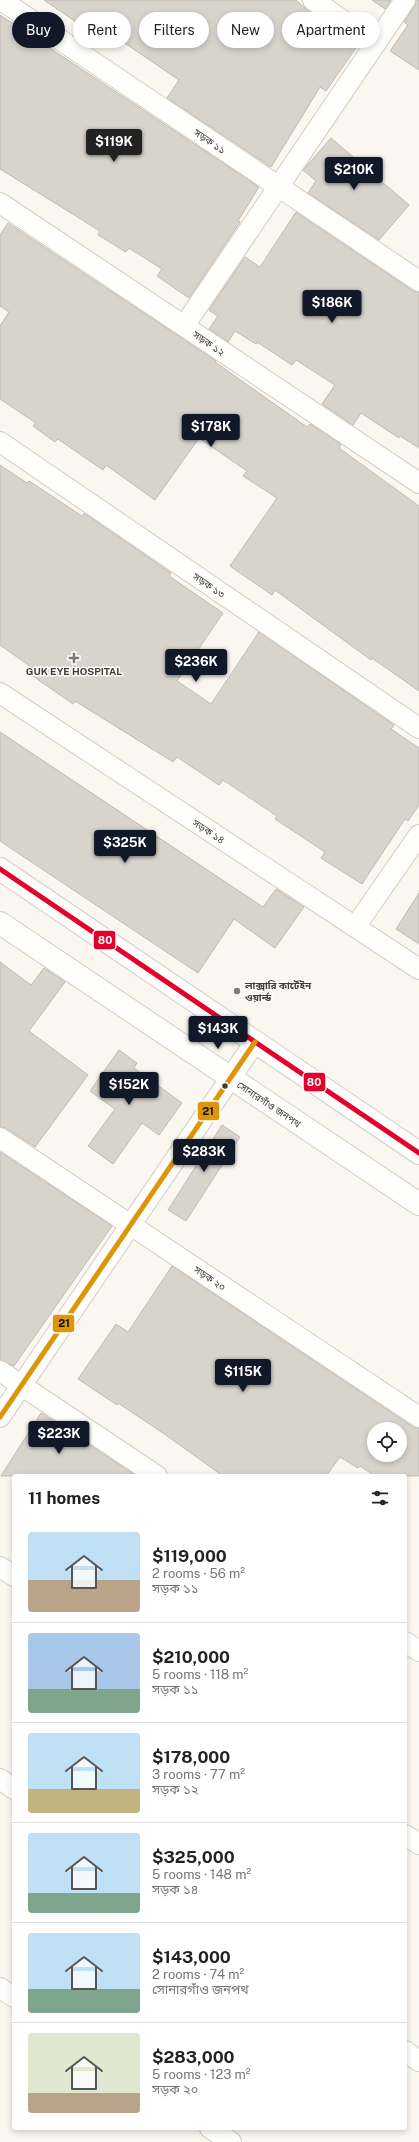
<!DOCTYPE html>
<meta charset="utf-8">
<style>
body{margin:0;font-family:"Public Sans","Noto Sans Bengali",sans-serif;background:#f6f6f6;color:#222;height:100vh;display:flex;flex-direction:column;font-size:15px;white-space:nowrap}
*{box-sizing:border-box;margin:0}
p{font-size:13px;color:#767676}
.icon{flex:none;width:22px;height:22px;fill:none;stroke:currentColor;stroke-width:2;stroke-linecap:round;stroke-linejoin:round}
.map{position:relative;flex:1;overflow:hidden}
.side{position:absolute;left:12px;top:1474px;width:395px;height:656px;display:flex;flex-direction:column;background:#fff;border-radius:4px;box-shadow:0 2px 6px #0003}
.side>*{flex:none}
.hud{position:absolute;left:12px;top:12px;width:395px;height:36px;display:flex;gap:8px}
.fabs{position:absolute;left:367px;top:1422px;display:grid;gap:8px}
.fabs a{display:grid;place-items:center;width:40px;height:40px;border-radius:50%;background:#fff;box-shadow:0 2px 6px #0003;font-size:20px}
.price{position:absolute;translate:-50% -34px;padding:0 9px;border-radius:4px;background:#111827;color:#fff;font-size:13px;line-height:26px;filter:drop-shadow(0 1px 2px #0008)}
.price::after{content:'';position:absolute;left:50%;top:24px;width:12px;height:9px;margin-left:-6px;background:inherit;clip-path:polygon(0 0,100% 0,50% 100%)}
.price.on{background:#222;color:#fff}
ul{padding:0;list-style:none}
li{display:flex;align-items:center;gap:12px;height:100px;padding:0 16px}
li+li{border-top:1px solid #e0e0e0}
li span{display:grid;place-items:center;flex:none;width:112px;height:80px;border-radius:4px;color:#555}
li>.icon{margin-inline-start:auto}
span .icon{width:48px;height:48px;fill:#fffc;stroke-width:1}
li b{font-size:17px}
h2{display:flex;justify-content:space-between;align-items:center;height:48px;padding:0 16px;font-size:17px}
.tag{padding:0 14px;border-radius:18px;background:#fff;box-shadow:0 2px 6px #0003;font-size:14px;line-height:36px}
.tag.on{background:#111827;color:#fff}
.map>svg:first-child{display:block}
.building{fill:#d8d4cc;stroke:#bfbbb3;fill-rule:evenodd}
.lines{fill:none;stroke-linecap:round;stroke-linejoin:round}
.minor-casing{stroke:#d1cec6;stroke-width:22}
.secondary-casing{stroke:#d1cec6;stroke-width:24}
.minor{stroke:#fefefd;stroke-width:20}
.secondary{stroke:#fefefd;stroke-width:22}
.bus-1-casing{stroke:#fff;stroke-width:8}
.bus-2-casing{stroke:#fff;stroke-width:8}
.bus-1{stroke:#e4002b;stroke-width:5}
.bus-2{stroke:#dc9607;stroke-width:5}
.poi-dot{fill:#827d74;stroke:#fff;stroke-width:1.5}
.bus-dot{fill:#413c31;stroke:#fff;stroke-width:1.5}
.labels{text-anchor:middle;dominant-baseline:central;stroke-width:3;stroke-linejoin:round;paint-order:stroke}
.street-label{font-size:10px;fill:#413c31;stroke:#fff}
.poi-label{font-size:10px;font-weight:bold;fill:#413c31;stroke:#fff}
.line-badge{stroke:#fff;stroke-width:1.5}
.badge-label{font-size:11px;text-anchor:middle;font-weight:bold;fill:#fff}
.pale-badge-label{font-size:11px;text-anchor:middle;font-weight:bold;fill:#111}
</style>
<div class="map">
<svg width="419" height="2142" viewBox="0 0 419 2142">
<rect width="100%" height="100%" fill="#faf7f0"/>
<g class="building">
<polygon points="44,0 296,0 307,10 358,45 326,91 320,87 271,167 167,98 179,80 101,27 95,35"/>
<polygon points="372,0 391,0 385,9"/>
<polygon points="416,0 419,0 419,70 390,51 408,25 404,22 415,6"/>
<polygon points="0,15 259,187 238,221 240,222 189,298 157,276 162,269 129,248 126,252 98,235 100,231 0,169"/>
<polygon points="331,138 409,205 379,240 308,193 316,181 303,170"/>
<polygon points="296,212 413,291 419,292 419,448 400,436 399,438 361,413 353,425 322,404 335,385 296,360 292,365 257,342 256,344 235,331 228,342 209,329 218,316 209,310 245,257 260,267"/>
<polygon points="8,223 216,361 215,362 307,427 310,424 341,444 339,448 419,506 419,691 372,658 371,660 275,590 272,595 230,566 277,498 243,476 247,471 199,438 155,500 106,465 103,470 58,439 55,442 33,426 36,423 0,399 0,326 9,312 0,306 0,235"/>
<polygon points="0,465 27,483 29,481 82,516 84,513 171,573 169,576 223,613 177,681 211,704 259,632 394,725 391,729 419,748 419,805 408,821 405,819 362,884 321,858 325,852 275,819 277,816 223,780 219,785 177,757 173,762 75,701 73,704 30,674 34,669 0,645"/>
<polygon points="0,732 263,907 276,889 304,907 275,948 234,919 198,973 0,841"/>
<polygon points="419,893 419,944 396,929"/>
<polygon points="0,962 31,985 44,968 65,982 29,1031 88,1075 35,1147 6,1128 0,1127"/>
<polygon points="119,1050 137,1063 134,1068 182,1103 159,1135 142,1123 113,1164 88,1146 115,1109 90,1091"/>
<polygon points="222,1125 240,1137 186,1221 168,1210"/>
<polygon points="0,1152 112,1226 14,1366 0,1360"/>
<path d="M172 1266 413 1427 419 1428V1476H375L360 1466 358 1468 340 1457 326 1476H223L163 1433 118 1403 117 1405 78 1379 116 1324 128 1332ZM374 1429H400V1455H374Z"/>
<polygon points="41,1413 58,1424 136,1476 1,1476"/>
</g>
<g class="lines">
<g class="minor-casing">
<g id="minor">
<polyline points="1,0 419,281"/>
<polyline points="313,0 376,43"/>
<polyline points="0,203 419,483"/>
<polyline points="184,326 405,0"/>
<polyline points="0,442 419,728"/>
<polyline points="0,693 419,969"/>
<polyline points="355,927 419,835"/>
<polyline points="0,1138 419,1417"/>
<polyline points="0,1371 157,1476"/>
<polyline points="0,1417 255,1042"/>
<polyline points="0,1567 14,1576"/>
<polyline points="405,1642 419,1651"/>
<polyline points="0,1779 14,1789"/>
<polyline points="405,1835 419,1844"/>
<polyline points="0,1988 14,1997"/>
<polyline points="405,2051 419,2061"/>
<polyline points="210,2128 231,2142"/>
</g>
</g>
<g class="secondary-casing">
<g id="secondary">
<polyline points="0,869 419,1153"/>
<polyline points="0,923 419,1204"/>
</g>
</g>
<use href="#minor" class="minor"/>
<use href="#secondary" class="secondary"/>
<g class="bus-1-casing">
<polyline id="bus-1" points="0,869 419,1153"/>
</g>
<g class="bus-2-casing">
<polyline id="bus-2" points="0,1417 255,1042"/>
</g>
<use href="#bus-1" class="bus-1"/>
<use href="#bus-2" class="bus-2"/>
</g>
<g class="poi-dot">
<path d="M72 652h4v4h4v4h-4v4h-4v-4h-4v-4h4z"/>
<circle cx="237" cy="991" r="4"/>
</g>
<circle class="bus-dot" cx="225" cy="1086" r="3.5"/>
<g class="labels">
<g class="street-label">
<text transform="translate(210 141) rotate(34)">সড়ক ১১</text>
<text transform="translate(209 343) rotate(34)">সড়ক ১২</text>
<text transform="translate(209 585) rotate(34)">সড়ক ১৩</text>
<text transform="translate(209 831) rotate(33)">সড়ক ১৪</text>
<text transform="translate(269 1104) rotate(34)">সোনারগাঁও জনপথ</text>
<text transform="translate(210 1278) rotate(34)">সড়ক ২০</text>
</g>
<g class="poi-label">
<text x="74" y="671">GUK EYE HOSPITAL</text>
<text x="245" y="985" text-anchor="start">লাক্সারি কার্টেইন<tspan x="245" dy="12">ওয়ার্ল্ড</tspan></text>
</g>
</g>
<g class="line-badge">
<rect x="93" y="930" width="23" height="20" rx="4" fill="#e4002b"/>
<rect x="303" y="1072" width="23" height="20" rx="4" fill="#e4002b"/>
<rect x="197" y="1101" width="23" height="20" rx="4" fill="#dc9607"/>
<rect x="52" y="1314" width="23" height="19" rx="4" fill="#dc9607"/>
</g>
<g class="badge-label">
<text x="105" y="944">80</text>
<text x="314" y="1086">80</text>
</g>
<g class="pale-badge-label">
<text x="208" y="1115">21</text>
<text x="64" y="1327">21</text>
</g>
</svg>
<div class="fabs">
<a><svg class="icon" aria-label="locate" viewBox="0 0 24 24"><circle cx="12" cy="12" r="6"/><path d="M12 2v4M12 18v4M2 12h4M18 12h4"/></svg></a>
</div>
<b class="price on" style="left:114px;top:163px">$119K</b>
<b class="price" style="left:354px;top:191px">$210K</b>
<b class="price" style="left:332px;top:324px">$186K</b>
<b class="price" style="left:211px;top:448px">$178K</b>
<b class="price" style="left:196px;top:683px">$236K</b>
<b class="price" style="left:125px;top:864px">$325K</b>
<b class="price" style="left:218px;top:1050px">$143K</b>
<b class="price" style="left:129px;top:1106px">$152K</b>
<b class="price" style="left:204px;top:1173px">$283K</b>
<b class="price" style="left:243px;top:1393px">$115K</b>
<b class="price" style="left:59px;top:1455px">$223K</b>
<div class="hud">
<a class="tag on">Buy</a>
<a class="tag">Rent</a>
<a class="tag">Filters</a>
<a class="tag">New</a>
<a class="tag">Apartment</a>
</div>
<section class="side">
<h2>11 homes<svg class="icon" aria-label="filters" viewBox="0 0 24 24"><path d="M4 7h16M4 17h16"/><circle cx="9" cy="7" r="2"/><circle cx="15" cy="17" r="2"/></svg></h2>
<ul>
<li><span style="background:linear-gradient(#bfe0f5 60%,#b9a48a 0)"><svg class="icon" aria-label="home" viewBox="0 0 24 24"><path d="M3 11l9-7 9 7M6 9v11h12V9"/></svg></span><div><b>$119,000</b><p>2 rooms · 56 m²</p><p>সড়ক ১১</p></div></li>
<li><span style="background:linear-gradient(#a9c7e8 70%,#7fa58c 0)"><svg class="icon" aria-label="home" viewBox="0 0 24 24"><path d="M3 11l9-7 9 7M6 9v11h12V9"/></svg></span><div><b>$210,000</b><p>5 rooms · 118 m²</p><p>সড়ক ১১</p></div></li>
<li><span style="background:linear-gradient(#bfe0f5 70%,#c2b280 0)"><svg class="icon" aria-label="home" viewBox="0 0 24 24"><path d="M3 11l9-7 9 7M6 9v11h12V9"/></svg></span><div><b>$178,000</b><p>3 rooms · 77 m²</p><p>সড়ক ১২</p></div></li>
<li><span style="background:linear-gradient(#bfe0f5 75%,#7fa58c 0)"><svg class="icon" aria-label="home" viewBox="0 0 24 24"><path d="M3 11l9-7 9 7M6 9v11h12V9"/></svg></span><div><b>$325,000</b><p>5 rooms · 148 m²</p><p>সড়ক ১৪</p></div></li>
<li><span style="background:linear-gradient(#bfe0f5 70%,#7fa58c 0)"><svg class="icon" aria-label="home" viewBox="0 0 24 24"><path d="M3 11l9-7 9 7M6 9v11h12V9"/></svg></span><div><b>$143,000</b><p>2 rooms · 74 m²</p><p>সোনারগাঁও জনপথ</p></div></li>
<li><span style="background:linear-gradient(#dfe7d0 75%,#b9a48a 0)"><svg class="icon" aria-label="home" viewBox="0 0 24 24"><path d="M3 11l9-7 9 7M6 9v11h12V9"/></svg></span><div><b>$283,000</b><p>5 rooms · 123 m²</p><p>সড়ক ২০</p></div></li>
</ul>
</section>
</div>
